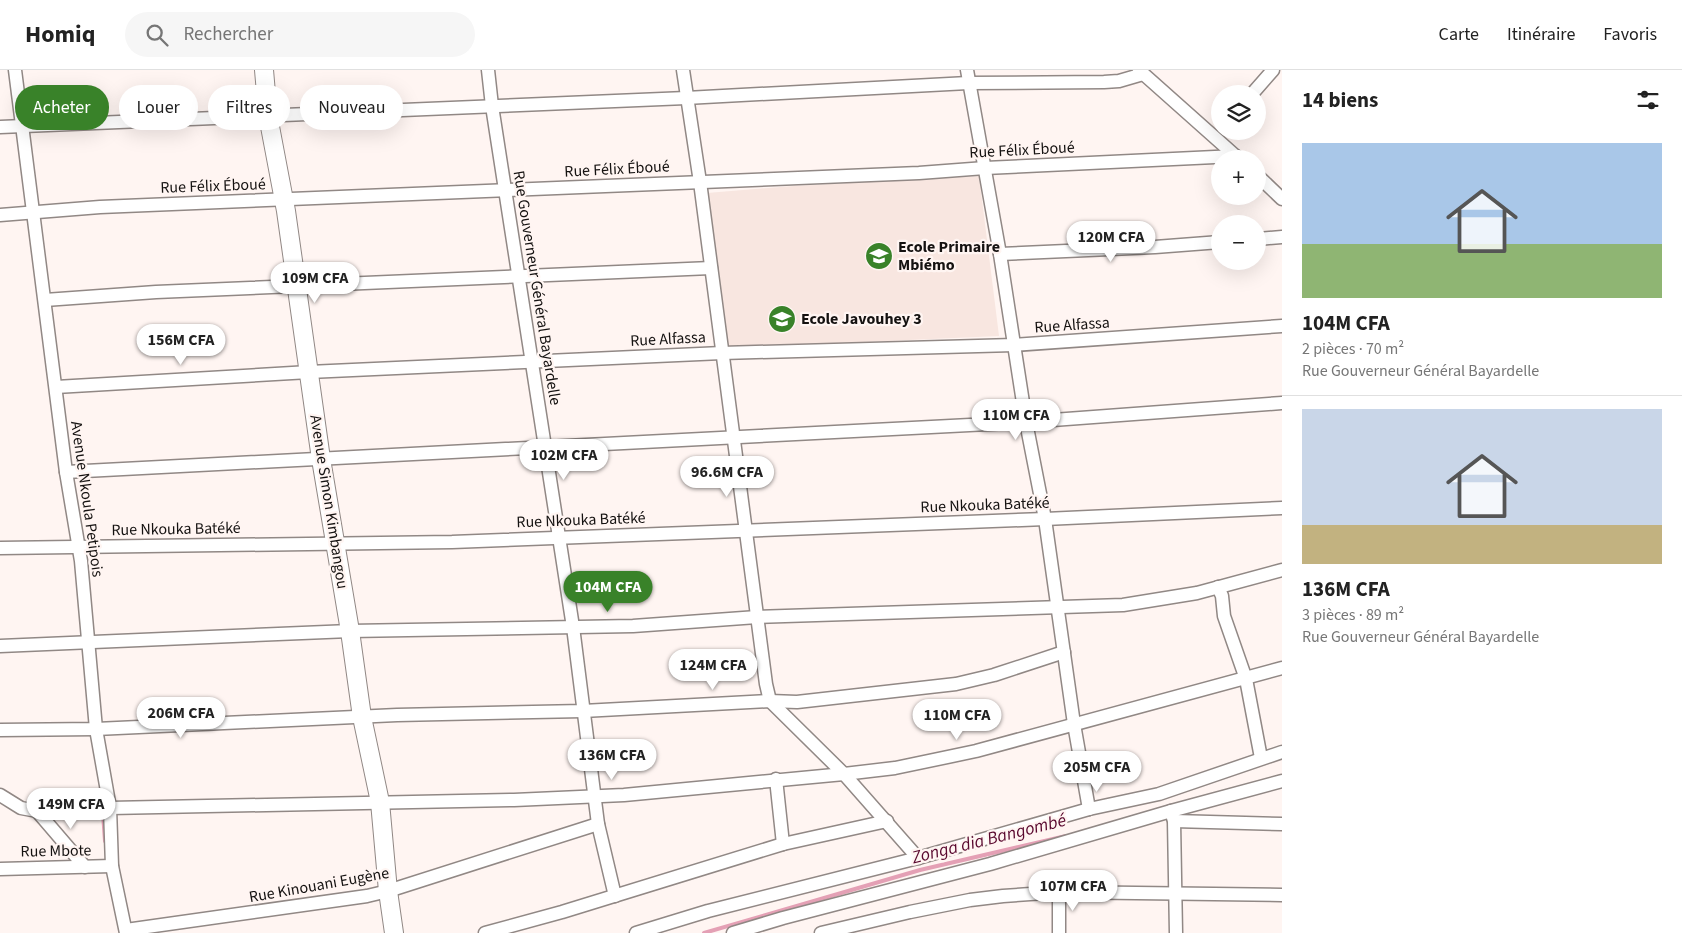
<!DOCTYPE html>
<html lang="fr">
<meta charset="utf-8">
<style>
body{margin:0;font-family:"Source Sans 3",sans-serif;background:#f6f6f6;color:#222;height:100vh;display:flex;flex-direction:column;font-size:19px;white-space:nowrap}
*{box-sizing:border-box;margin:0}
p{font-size:16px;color:#767676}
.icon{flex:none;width:28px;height:28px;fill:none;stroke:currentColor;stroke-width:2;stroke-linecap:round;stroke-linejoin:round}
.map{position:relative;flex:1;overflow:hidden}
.panel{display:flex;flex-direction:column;background:#fff;width:400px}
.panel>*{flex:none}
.guide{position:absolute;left:15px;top:15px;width:475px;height:45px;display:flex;gap:10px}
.controls{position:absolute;left:1211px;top:15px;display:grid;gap:10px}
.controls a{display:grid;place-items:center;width:55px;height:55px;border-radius:50%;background:#fff;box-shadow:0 5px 20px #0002;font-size:25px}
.price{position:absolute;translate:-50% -42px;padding:0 11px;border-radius:18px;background:#fff;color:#222;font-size:16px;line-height:32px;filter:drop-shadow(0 1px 2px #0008)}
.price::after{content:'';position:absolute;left:50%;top:30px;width:15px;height:11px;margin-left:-8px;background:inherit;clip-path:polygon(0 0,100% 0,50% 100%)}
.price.on{background:#398229;color:#fff}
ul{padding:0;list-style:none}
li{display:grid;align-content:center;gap:10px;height:265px;padding:0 20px}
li+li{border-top:1px solid #e0e0e0}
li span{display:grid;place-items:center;height:155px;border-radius:0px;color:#555}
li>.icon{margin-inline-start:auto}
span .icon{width:90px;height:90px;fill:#fffc;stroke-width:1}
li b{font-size:21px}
h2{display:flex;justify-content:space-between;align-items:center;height:60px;padding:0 20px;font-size:21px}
.pill{padding:0 18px;border-radius:22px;background:#fff;box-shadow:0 5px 20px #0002;font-size:18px;line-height:45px}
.pill.on{background:#398229;color:#fff}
header{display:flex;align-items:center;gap:30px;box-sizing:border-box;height:70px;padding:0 25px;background:#fff;border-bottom:1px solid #e0e0e0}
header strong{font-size:24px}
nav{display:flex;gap:28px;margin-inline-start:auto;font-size:18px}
.search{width:350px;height:45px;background:#f6f6f6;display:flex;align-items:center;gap:12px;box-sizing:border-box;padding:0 18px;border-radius:28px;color:#767676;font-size:19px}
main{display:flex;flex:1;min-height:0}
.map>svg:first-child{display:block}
.built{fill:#f8e6e0}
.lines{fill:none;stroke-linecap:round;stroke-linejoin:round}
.stream{stroke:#e4a0b5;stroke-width:4}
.street-casing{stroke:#918885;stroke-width:15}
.secondary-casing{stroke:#918885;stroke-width:20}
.street{stroke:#fff;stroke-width:12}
.secondary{stroke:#fff;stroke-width:18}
.labels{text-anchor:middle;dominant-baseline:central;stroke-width:4.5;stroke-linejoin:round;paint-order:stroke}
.street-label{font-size:16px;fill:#151211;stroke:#fff5f2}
.poi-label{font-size:16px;font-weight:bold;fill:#151211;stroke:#fff5f2;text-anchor:start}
.water-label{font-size:18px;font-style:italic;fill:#59082e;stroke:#fff5f2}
</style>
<header>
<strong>Homiq</strong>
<div class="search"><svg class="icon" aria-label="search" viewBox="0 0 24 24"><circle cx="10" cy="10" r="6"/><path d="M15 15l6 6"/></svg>Rechercher</div>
<nav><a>Carte</a><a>Itinéraire</a><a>Favoris</a></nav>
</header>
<main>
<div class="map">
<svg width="1282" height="863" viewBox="0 0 1282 863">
<rect width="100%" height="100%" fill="#fff5f2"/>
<polygon class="built" points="979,106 999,266 727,278 707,123 793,116"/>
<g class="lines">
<g class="stream">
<polyline points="103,743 105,771"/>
<polyline points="704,863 920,800 1066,766"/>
</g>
<g class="street-casing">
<g id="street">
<polyline points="15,0 66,402 81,491 96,659 110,738 112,796 126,863"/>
<polyline points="488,0 492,36 573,557 598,754 615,826"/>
<polyline points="683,0 700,112 766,614 770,631 844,704 918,788"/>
<polyline points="967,0 1000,184 1026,352 1045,449 1074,654 1089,739"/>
<polyline points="1139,0 1239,89"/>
<polyline points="1252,24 1273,0"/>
<polyline points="0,57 686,28 968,13 1104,12 1119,11 1143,4"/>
<polyline points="1258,106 1282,129"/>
<polyline points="0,145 100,137 919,103 985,98 1236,86"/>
<polyline points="1258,169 1282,167"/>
<polyline points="1000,184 1155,177 1220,172"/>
<polyline points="45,230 156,222 711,198"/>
<polyline points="56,317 309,302 722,283 1014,275 1282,256"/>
<polyline points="66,402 1026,352 1282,333"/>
<polyline points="0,478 452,472 1045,449 1282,438"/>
<polyline points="1218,517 1222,526 1224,546 1246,609 1261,688"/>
<polyline points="0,576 350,561 633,556 757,547 1123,535 1197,523 1282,500"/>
<polyline points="0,660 96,659 397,645 583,641 770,631 797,632 956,614 994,605 1064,582"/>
<polyline points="776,709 783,774"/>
<polyline points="0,725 21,738 37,741 110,738 514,730 624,725 844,704 895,698 976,681 1282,598"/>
<polyline points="37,741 85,797"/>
<polyline points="1171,741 1174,751 1176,863"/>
<polyline points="1174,751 1282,754"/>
<polyline points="0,799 112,796"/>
<polyline points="1059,822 1059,863"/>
<polyline points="126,860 367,826 388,821 598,754"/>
<polyline points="485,863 562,842 783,774 887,751"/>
<polyline points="636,863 708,841 918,788 1089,739 1159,724 1282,682"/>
<polyline points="733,863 783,848 990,794 1171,741 1282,711"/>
<polyline points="821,863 910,842 970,830 1003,826 1059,822 1282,825"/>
</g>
</g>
<g class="secondary-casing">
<polyline id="secondary" points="264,0 268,46 286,141 321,389 350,561 362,647 380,732 388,821 394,863"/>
</g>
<use href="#street" class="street"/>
<use href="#secondary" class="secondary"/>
</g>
<defs>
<g id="school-disc" transform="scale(1.4375)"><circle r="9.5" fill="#398229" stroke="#fff5f2"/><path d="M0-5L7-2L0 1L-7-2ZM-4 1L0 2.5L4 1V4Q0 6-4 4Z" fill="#fff"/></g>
</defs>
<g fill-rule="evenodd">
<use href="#school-disc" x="879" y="186"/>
<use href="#school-disc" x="782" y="249"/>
</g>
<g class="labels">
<g class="street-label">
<text transform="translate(1022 80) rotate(-3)">Rue Félix Éboué</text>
<text transform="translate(617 99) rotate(-3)">Rue Félix Éboué</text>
<text transform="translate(213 116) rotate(-2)">Rue Félix Éboué</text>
<text transform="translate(537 218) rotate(81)">Rue Gouverneur Général Bayardelle</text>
<text transform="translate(1072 255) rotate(-4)">Rue Alfassa</text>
<text transform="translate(668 269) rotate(-3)">Rue Alfassa</text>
<text transform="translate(87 429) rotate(82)">Avenue Nkoula Petipois</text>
<text transform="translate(329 432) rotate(81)">Avenue Simon Kimbangou</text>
<text transform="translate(985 435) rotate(-2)">Rue Nkouka Batéké</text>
<text transform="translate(581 450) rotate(-2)">Rue Nkouka Batéké</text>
<text transform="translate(176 459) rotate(-1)">Rue Nkouka Batéké</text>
<text transform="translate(56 781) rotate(-1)">Rue Mbote</text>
<text transform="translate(319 815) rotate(-10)">Rue Kinouani Eugène</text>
</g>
<g class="poi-label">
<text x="898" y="177">Ecole Primaire<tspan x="898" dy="18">Mbiémo</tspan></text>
<text x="801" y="249">Ecole Javouhey 3</text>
</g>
<g class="water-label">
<text transform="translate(989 769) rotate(-14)">Zonga dia Bangombé</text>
</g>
</g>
</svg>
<div class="controls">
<a><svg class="icon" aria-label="layers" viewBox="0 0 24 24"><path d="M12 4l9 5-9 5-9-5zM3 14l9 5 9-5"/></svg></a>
<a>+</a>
<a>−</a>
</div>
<b class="price" style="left:1111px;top:193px">120M CFA</b>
<b class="price" style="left:315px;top:234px">109M CFA</b>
<b class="price" style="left:181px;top:296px">156M CFA</b>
<b class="price" style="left:1016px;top:371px">110M CFA</b>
<b class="price" style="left:564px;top:411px">102M CFA</b>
<b class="price" style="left:727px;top:428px">96.6M CFA</b>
<b class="price on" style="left:608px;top:543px">104M CFA</b>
<b class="price" style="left:713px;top:621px">124M CFA</b>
<b class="price" style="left:181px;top:669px">206M CFA</b>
<b class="price" style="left:957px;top:671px">110M CFA</b>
<b class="price" style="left:612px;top:711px">136M CFA</b>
<b class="price" style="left:1097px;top:723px">205M CFA</b>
<b class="price" style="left:71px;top:760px">149M CFA</b>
<b class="price" style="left:1073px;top:842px">107M CFA</b>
<div class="guide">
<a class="pill on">Acheter</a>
<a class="pill">Louer</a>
<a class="pill">Filtres</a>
<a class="pill">Nouveau</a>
</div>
</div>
<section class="panel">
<h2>14 biens<svg class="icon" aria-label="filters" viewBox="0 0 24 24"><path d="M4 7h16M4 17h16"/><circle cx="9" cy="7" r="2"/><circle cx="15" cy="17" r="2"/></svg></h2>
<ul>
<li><span style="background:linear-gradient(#a9c7e8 65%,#8fb573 0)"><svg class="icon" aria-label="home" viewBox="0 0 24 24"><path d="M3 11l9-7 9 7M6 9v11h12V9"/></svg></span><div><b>104M CFA</b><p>2 pièces · 70 m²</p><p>Rue Gouverneur Général Bayardelle</p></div></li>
<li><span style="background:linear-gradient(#c9d6e8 75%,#c2b280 0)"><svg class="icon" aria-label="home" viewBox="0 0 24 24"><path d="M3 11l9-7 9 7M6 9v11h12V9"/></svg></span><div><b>136M CFA</b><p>3 pièces · 89 m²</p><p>Rue Gouverneur Général Bayardelle</p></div></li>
</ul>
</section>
</main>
